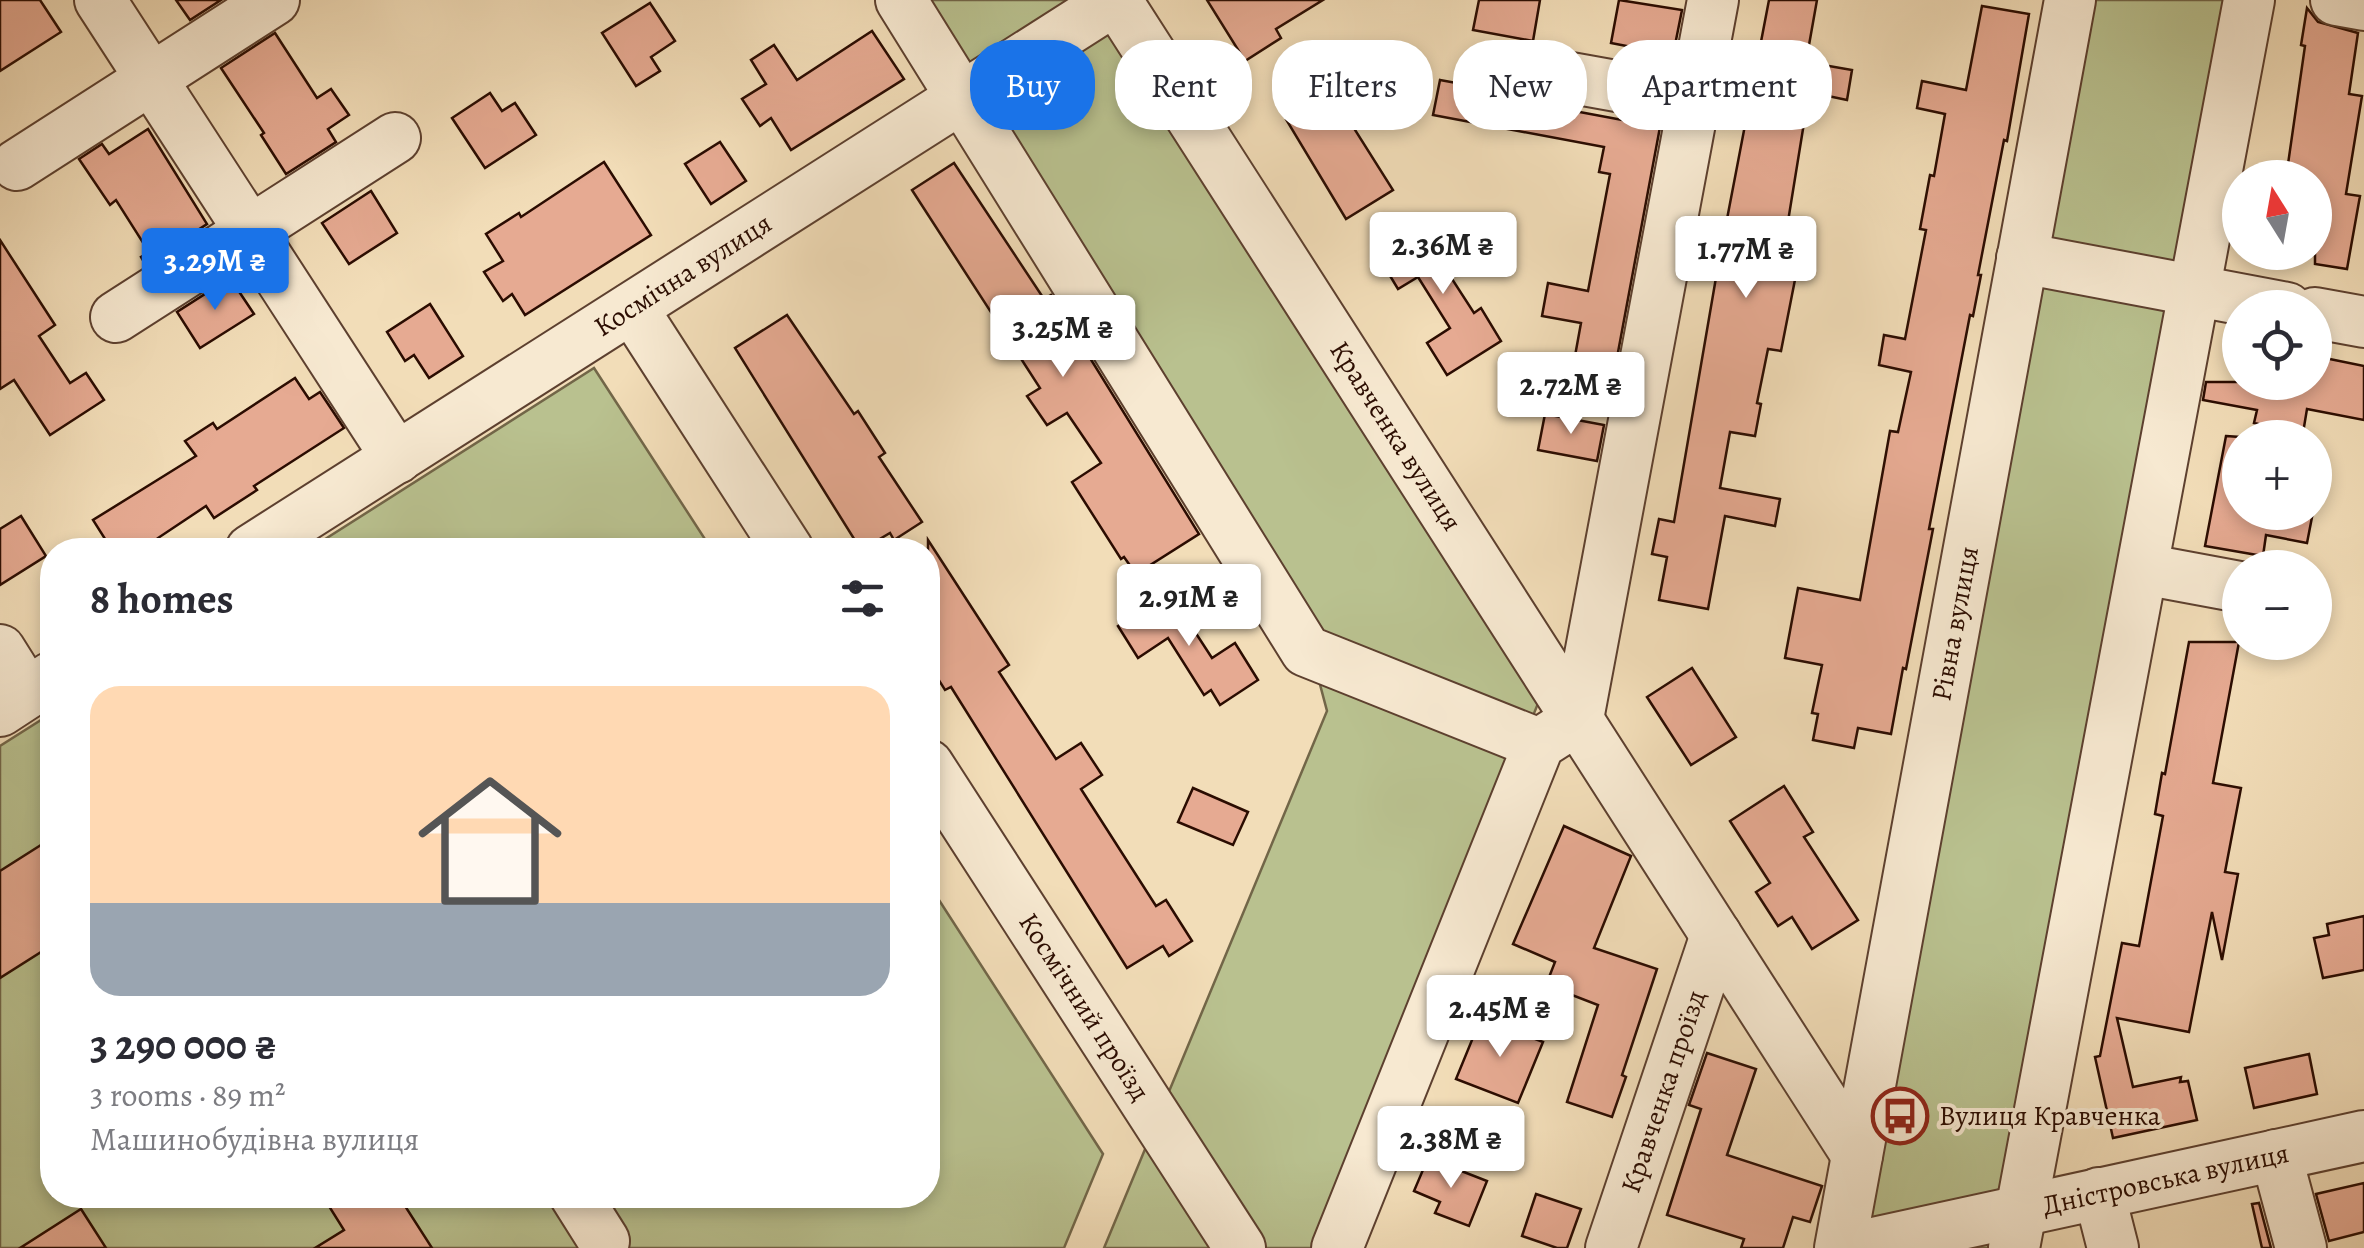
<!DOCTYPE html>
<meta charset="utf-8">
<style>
body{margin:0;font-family:Alegreya,serif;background:#f7f7f7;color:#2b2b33;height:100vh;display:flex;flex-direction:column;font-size:38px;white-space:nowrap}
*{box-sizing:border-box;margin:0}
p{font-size:32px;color:#7c7c81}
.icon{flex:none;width:55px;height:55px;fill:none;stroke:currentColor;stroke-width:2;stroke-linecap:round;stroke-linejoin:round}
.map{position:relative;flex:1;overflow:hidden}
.sheet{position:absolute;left:40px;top:538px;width:900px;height:670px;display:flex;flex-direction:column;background:#fff;border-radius:40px;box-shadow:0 5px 15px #0003}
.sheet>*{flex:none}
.top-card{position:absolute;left:970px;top:40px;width:950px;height:90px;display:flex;gap:20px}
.needle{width:65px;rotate:349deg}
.fabs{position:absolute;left:2222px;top:160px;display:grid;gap:20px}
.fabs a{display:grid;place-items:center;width:110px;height:110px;border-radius:50%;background:#fff;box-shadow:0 5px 15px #0003;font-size:50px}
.price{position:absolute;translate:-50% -85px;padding:0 22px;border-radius:10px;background:#fff;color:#222;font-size:32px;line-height:65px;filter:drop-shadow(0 2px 5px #0008)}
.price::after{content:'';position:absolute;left:50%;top:60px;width:30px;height:22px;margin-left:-15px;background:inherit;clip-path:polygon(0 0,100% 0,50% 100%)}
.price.current{background:#1a73e8;color:#fff}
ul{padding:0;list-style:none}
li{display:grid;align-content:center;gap:20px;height:530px;padding:0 50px}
li span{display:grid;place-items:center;height:310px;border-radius:30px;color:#555}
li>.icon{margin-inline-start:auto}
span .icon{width:180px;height:180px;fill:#fffc;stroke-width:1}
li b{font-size:42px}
h2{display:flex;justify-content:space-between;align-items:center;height:120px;padding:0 50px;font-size:42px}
.tag{padding:0 35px;border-radius:40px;background:#fff;box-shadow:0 5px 15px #0003;font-size:35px;line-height:90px}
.tag.current{background:#1a73e8;color:#fff}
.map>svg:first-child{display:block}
.green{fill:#b9c18f;stroke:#726648;stroke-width:2.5}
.building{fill:#e6aa92;stroke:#2b0c01;stroke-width:2.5}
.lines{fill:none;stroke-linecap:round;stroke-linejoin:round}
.minor-casing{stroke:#5d402f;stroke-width:54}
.minor{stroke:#f7e9d1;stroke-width:50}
.labels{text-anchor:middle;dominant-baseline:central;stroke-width:8;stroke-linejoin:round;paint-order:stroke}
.street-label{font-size:28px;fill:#2b0c01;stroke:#f7e9d1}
.poi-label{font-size:28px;fill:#2b0c01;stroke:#f7e9d1;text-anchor:start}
</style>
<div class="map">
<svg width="2364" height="1248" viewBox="0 0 2364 1248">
<rect width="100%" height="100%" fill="#f2ddb8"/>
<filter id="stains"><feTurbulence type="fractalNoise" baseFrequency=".002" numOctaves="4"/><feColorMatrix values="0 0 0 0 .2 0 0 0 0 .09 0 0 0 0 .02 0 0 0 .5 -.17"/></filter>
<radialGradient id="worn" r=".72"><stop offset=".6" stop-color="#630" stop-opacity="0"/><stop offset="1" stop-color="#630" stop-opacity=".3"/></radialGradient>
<g class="green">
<polygon points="916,0 1099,0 1541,696 1319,1248 1104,1248 1327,711 1305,628"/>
<polygon points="2077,0 2239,0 2002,1248 1846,1248"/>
<polygon points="594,368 712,550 308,550"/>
<polygon points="52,713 52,1195 928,1195 928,883 1103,1154 1064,1248 0,1248 0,746"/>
</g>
<g class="building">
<polygon points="0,0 40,0 61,32 0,71"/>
<polygon points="176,0 221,0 190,20"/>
<polygon points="1207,0 1323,0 1276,29 1281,38 1245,61"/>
<polygon points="1479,0 1540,0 1533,41 1473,30"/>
<polygon points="1619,0 1682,10 1673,55 1611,43"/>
<polygon points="1769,0 1817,0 1806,62 1852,70 1847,100 1809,92 1785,240 1802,244 1781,351 1768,349 1757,403 1761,404 1755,436 1730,432 1720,488 1780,499 1775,526 1725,516 1708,609 1659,600 1667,557 1652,554 1659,519 1674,522 1718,266"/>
<polygon points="650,3 675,41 651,57 660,71 636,86 602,33"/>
<polygon points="1982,6 2029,14 2007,141 2004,140 1978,275 1981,275 1973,316 1970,315 1929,529 1933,529 1906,669 1903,668 1891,734 1858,728 1854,748 1813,740 1818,714 1812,713 1822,665 1785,658 1798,588 1860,600 1890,431 1898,432 1911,372 1879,365 1884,335 1905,339 1926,230 1920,229 1930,175 1934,176 1945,114 1917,108 1922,81 1966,90"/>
<polygon points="2307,8 2318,22 2358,33 2349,94 2362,96 2346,194 2360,196 2347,269 2315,264 2315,178 2286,178 2305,46 2301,45"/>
<polygon points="872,31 904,79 791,150 771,118 760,126 742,99 766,84 751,60 774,45 797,80"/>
<polygon points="275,33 317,98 331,89 349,115 328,129 336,142 286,174 261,135 264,133 221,68"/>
<polygon points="1361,54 1383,89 1365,100 1370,110 1350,122 1393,190 1346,219 1278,106"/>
<polygon points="1440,80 1527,96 1526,102 1660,127 1616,363 1575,356 1581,323 1542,316 1548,283 1588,291 1610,174 1599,172 1604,147 1433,115"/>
<polygon points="490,93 502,111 515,103 536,135 485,168 452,118"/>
<polygon points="148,129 207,224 145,264 141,257 149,252 116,200 110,205 79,159 102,144 109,154"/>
<polygon points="720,142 746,181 711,204 685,164"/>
<polygon points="604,162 651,235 525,315 512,294 503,301 484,272 503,261 486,234 519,213 521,217"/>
<polygon points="954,163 1044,299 1051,295 1199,534 1136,574 1124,557 1121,559 1072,482 1101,463 1067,413 1047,425 1027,396 1040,388 912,190"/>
<polygon points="371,191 397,233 349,264 322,223"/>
<polygon points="1446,220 1464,248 1441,262 1474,313 1481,308 1501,341 1447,375 1427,343 1450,328 1418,277 1398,289 1381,261"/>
<polygon points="0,240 55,325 39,336 70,383 86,373 104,400 50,435 14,380 0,389"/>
<polygon points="230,278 254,314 200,348 177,312"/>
<polygon points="430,304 463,356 429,378 414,355 405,361 387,332"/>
<polygon points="787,315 854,414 858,411 885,453 879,457 922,522 894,540 890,533 861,550 735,348"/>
<polygon points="2315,356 2364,366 2364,420 2307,409 2303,433 2254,423 2257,410 2203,400 2206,382 2315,382"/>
<polygon points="295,378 309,399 320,392 344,428 254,486 257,490 214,518 206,506 158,538 166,550 112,550 93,520 196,456 185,441 213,423 217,429"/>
<polygon points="1545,414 1604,425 1597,461 1538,450"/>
<polygon points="2226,436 2240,437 2240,512 2313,512 2307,543 2266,535 2263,556 2205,546"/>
<polygon points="21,516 46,556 0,585 0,529"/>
<polygon points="928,540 1009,665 999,672 1056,759 1081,743 1102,775 1081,789 1156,906 1166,900 1192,941 1169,956 1163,946 1127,968 951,687 945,690 928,663"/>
<polygon points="1169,592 1212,658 1235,643 1258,680 1220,705 1211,690 1204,695 1168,638 1138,658 1118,626"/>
<polygon points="2189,642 2239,642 2213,783 2241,788 2225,872 2238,874 2222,960 2212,912 2189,1032 2117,1018 2133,1087 2181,1077 2180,1082 2188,1081 2197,1120 2113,1138 2095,1057 2100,1056 2122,943 2139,946 2163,816 2155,814 2162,773 2165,774"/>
<polygon points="1692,668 1736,737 1691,765 1647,697"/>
<polygon points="1784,786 1813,832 1804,837 1858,920 1812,949 1792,917 1778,926 1756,892 1770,883 1730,821"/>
<polygon points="1193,788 1248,812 1233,845 1178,822"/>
<polygon points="1564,826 1631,856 1594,948 1657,969 1622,1075 1626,1077 1612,1117 1567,1102 1598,1005 1546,985 1555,962 1513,944"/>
<polygon points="52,838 52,945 0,978 0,871"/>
<polygon points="2364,916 2364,970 2323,978 2314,938 2329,935 2327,924"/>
<polygon points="1481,1018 1543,1042 1518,1103 1456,1079"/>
<polygon points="1707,1053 1756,1069 1727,1155 1822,1186 1810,1222 1793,1217 1783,1248 1741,1248 1744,1239 1667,1215 1701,1109 1689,1105"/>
<polygon points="2309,1054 2317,1094 2254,1108 2245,1068"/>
<polygon points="1428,1158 1487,1181 1469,1226 1435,1213 1440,1202 1414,1191"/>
<polygon points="2364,1183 2364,1232 2329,1241 2316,1194"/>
<polygon points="1536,1194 1581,1209 1567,1248 1557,1248 1522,1236"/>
<polygon points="322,1195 398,1195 432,1248 315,1248 344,1230"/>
<polygon points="2259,1203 2271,1248 2262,1248 2252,1204"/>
<polygon points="81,1209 106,1248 20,1248"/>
</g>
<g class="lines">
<g class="minor-casing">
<g id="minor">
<polyline points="100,0 397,458"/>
<polyline points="901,0 1306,651 1539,744"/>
<path id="s1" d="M1116 0 1857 1155"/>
<polyline points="2336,0 2364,5"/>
<polyline points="1566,77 1694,100"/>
<polyline points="17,165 274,0"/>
<polyline points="2022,258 2287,308"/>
<polyline points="632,308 788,550"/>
<polyline points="2315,313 2364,322"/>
<polyline points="116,317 395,138"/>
<path id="s2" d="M251 550 1115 0"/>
<polyline points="2143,569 2240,587"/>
<polyline points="0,650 27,693"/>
<polyline points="0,711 52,677"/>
<path id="s3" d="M928 765 1240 1248"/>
<polyline points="2276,1155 2301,1248"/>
<polyline points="2099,1193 2113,1248"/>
<polyline points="575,1195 604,1241"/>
<polyline points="1337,1248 1539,744 1578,719 1713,0"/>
<path id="s4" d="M1611 1248 1716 935"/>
<path id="s5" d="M1840 1248 2070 0"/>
<path id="s6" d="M1851 1248 2364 1136"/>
<polyline points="2014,1248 2249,0"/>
</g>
</g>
<use href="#minor" class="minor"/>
</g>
<defs>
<g id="bus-ring" transform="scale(2.875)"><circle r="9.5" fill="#f7e9d1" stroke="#8f2418" stroke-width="1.5"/><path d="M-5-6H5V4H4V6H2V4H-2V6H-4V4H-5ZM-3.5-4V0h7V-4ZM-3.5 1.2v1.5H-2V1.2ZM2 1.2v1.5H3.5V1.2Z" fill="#8f2418"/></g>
</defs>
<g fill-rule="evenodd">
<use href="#bus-ring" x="1900" y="1116"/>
</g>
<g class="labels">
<g class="street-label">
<text stroke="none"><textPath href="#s2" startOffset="512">Космічна вулиця</textPath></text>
<text stroke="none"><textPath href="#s1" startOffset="518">Кравченка вулиця</textPath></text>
<text stroke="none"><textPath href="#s5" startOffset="635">Рівна вулиця</textPath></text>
<text stroke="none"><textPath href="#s3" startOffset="288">Космічний проїзд</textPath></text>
<text stroke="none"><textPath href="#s4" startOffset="165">Кравченка проїзд</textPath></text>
<text stroke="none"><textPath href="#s6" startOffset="322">Дністровська вулиця</textPath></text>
</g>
<g class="poi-label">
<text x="1939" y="1116">Вулиця Кравченка</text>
</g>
</g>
<rect width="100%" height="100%" filter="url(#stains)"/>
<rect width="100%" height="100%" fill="url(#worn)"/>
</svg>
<div class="fabs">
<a><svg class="needle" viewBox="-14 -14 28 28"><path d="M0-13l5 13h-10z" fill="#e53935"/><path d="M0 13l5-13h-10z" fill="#7c7c81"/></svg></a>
<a><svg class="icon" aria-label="locate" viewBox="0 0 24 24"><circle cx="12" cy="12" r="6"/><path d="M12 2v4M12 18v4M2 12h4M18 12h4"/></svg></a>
<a>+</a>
<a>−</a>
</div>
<b class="price" style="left:1443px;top:297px">2.36M ₴</b>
<b class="price" style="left:1746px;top:301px">1.77M ₴</b>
<b class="price current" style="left:215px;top:313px">3.29M ₴</b>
<b class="price" style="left:1063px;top:380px">3.25M ₴</b>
<b class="price" style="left:1571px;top:437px">2.72M ₴</b>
<b class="price" style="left:1189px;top:649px">2.91M ₴</b>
<b class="price" style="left:1500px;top:1060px">2.45M ₴</b>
<b class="price" style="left:1451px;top:1191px">2.38M ₴</b>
<div class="top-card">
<a class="tag current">Buy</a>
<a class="tag">Rent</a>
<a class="tag">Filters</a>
<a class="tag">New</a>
<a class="tag">Apartment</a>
</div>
<section class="sheet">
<h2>8 homes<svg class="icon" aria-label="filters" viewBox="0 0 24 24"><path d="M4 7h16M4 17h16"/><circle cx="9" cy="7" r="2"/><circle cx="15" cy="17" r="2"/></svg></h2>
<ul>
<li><span style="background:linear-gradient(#ffd9b3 70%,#9aa5b1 0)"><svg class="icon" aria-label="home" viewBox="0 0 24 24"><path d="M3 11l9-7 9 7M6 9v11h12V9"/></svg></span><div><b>3 290 000 ₴</b><p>3 rooms · 89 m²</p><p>Машинобудівна вулиця</p></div></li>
</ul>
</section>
</div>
